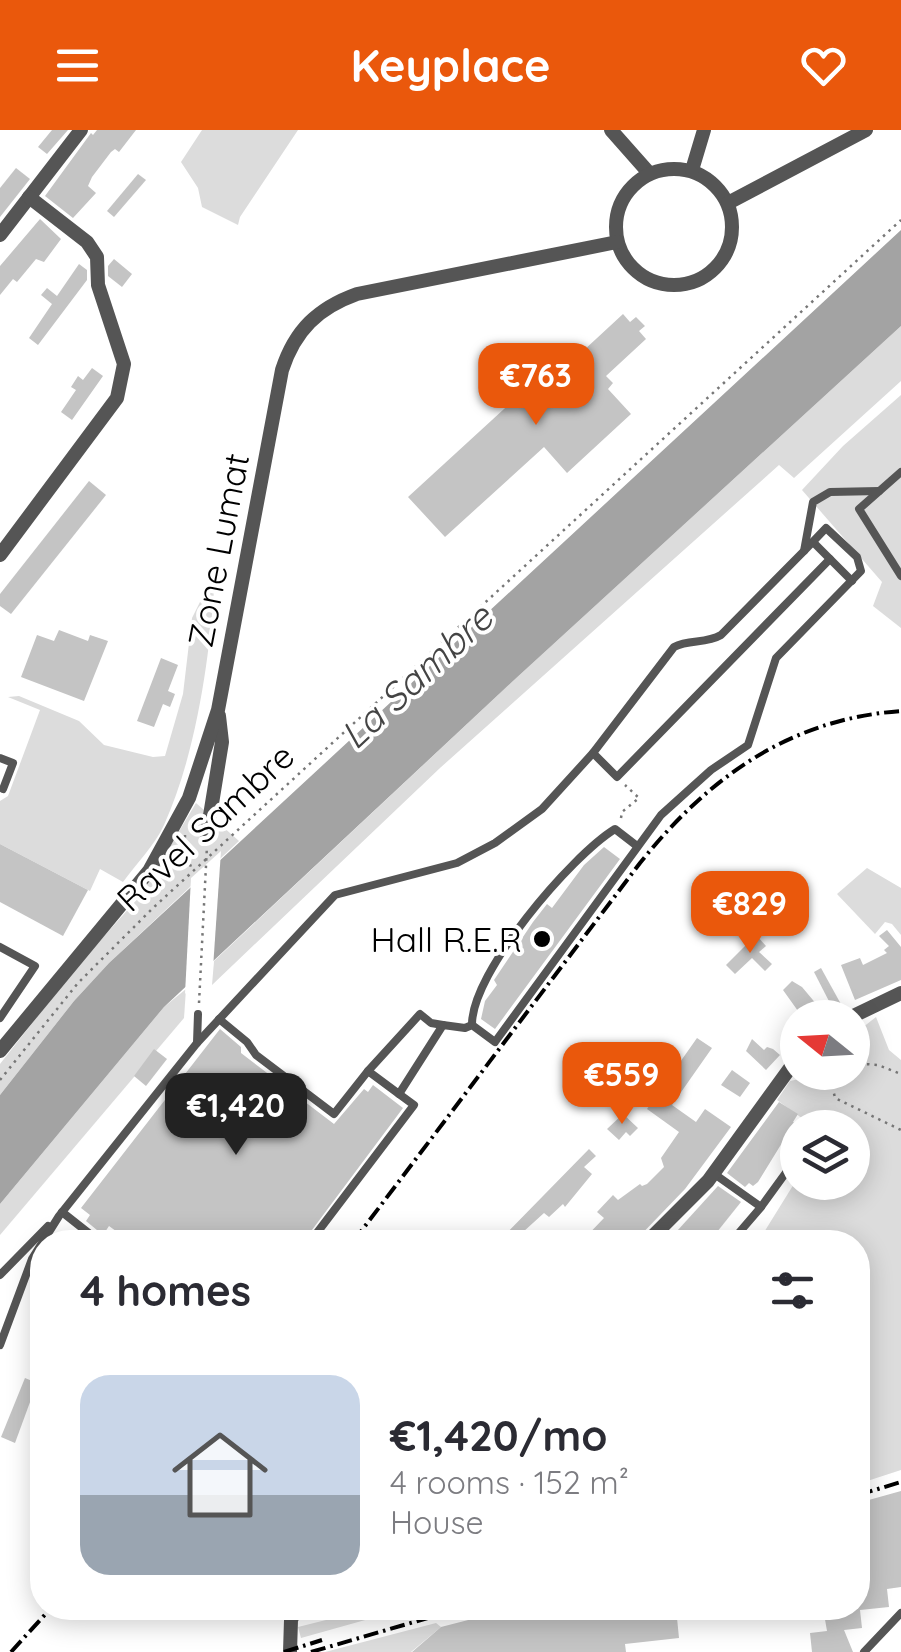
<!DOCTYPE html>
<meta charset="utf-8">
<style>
body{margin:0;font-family:Quicksand,sans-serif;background:#f7f7f7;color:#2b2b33;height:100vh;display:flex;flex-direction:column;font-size:38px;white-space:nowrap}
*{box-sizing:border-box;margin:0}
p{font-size:32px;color:#7c7c81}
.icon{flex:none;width:55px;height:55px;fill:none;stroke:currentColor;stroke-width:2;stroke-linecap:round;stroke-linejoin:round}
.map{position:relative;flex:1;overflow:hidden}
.sheet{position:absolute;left:30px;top:1100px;width:840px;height:390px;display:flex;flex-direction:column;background:#fff;border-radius:40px;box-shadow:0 5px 25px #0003}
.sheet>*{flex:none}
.needle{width:65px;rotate:288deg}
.controls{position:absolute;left:780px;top:870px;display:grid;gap:20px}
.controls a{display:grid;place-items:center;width:90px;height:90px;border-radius:50%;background:#fff;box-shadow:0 5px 25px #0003;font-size:50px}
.price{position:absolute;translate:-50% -85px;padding:0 22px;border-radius:20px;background:#ea580c;color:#fff;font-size:32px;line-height:65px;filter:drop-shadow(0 2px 5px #0008)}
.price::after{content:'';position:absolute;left:50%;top:60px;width:30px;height:22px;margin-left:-15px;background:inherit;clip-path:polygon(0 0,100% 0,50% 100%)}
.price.active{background:#222;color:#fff}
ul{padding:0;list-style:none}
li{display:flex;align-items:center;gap:30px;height:250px;padding:0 50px}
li+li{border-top:2px solid #e1e1e2}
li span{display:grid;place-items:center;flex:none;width:280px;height:200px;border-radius:30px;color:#555}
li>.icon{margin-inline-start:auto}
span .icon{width:120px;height:120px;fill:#fffc;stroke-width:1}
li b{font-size:42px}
h2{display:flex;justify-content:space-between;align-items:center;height:120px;padding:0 50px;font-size:42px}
header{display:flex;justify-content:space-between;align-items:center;height:130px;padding:0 50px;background:#ea580c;color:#fff;font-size:45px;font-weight:700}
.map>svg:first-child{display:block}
.green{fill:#dcdcdc}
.water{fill:#a3a3a3}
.pier{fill:#fff}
.building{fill:#c4c4c4}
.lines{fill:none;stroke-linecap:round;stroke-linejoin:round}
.path{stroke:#777;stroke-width:2.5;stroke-dasharray:2.5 5;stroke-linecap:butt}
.lane{stroke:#555;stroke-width:8}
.street{stroke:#555;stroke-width:14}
.rail{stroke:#000;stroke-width:4;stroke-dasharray:15 5 2.5 5;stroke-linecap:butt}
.poi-dot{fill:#000;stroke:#fff;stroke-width:4}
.labels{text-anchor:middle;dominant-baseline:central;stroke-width:8;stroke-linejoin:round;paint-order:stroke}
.street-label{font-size:35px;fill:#000;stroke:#fff}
.poi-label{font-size:35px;fill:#000;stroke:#fff;text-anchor:end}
.water-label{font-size:38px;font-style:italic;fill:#444;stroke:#fff}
</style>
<header><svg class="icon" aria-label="menu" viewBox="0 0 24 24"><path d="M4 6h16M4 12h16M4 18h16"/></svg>Keyplace<svg class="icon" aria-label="heart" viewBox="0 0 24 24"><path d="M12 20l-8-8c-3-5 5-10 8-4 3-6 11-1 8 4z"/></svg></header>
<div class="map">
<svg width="901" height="1522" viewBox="0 0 901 1522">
<rect width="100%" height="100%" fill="#fff"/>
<g class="green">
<polygon points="202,0 298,0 240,87 238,95 202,77 198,58 181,32"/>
<polygon points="901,196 901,251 794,348 779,335 440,638 212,855 214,831 513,551"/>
<polygon points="901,265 901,498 873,476 882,452 802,360 843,316"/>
<path d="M215 442C211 522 197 622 164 695 155 715 136 734 123 752L100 739 90 761 0 714V671L8 666 40 580 8 567 19 566 79 591 104 615 153 627 165 626 183 564 192 488Z"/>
<polygon points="196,673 239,711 109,833 74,871 0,965 0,934 79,834 141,765"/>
<polygon points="867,738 901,758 901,805 892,794 885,792 875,804 837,764"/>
<polygon points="186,859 184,888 0,1105 0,1074 164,877"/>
<polygon points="876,887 889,920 901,930 901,1340 858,1354 858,1112 758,1112 797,1049 798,1052 852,1052 852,998 814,997 777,970 790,951 804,948 809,943 852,942 853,905"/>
<polygon points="345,1478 408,1478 301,1508 298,1497 346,1485"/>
<polygon points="436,1493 441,1497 411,1522 325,1522"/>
</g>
<polygon class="water" points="901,100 901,196 513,551 164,877 0,1074 0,965 74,871 109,833"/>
<polygon class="pier" points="221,721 213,838 185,864 191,748"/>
<g class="building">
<polygon points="52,0 68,0 47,24 38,17"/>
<polygon points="97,0 136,0 119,22 115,19 111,22 92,47 88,56 96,63 73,88 45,66 91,3 93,5"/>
<polygon points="16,38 30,49 0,87 0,58"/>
<polygon points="138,44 146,50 114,87 107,81"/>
<polygon points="40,89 61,109 44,132 36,129 17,152 13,149 0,165 0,136"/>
<polygon points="114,129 132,144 122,157 108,146 108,136"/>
<polygon points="79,134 87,140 87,150 38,215 29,208 52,174 41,165 47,158 57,166"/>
<polygon points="623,184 630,192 636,187 645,196 639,201 646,209 606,246 613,253 608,259 631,284 567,343 544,317 445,407 408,367 576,213 583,221"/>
<polygon points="92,238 103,246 72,290 61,282 76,260 71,257 78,246 83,250"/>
<polygon points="89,351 106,365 11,484 0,476 0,464"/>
<polygon points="59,500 88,511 90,505 108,511 84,571 21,547 37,505 54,511"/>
<polygon points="161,528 178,535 168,561 175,564 170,577 163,574 154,597 137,591"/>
<polygon points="0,714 88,760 63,806 0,772"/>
<polygon points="604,717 620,729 495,899 481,889 485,871 497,855 494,850 533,792 547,774 552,778 584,735"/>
<polygon points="887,800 901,817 901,850 855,870 841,835 860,828 863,835 887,823 884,820 889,816 879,806"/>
<polygon points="756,805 766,816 759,822 772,834 765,841 752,828 735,844 726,835"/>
<polygon points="821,838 842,876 834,881 814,842"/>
<polygon points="792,851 802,857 828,888 808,888 803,878 798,881 783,860"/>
<polygon points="220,899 241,917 241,923 334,994 364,959 368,962 373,955 403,978 303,1112 131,1112 109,1096 103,1105 86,1091 90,1085 81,1078"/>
<polygon points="697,908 712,918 672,975 696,992 705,979 731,997 685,1059 634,1112 581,1112 604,1088 597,1082 613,1065 618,1070 640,1054 642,1056 647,1054 664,1037 661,1028 679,1002 647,979"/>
<polygon points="752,909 764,920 767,917 773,919 780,925 766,940 746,921"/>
<polygon points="154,919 167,929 146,956 134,946"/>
<polygon points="732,940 750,953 740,967 721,955"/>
<polygon points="779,972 798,984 793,992 800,997 789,1010 785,1008 758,1052 753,1056 749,1053 745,1057 727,1043"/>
<polygon points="623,984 638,998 630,1006 626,1002 619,1010 607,999"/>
<polygon points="589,1019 596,1026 584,1037 592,1044 565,1077 563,1074 549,1087 544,1083 512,1112 498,1112"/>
<polygon points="718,1056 741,1072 709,1112 667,1112"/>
<polygon points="25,1248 37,1253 15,1313 1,1307"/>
<polygon points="901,1361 901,1457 887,1459 889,1477 860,1480 862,1498 844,1500 853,1522 812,1522 810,1503 827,1501 823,1478 858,1478 858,1373"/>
<polygon points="515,1478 676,1478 679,1508 625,1514 626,1522 412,1522 441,1497"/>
</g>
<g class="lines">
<g class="path">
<polyline points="621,688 622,682 639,668 625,655"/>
<polyline points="185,705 185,716 192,741"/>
<polyline points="199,873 207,716"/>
<polyline points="852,933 878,935 901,944"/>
<polyline points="834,942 831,950 835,968 901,1000"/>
<polyline points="0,950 78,853 153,778 901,90"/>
</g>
<g class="lane">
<polyline points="901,342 859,379 901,446"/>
<polyline points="813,412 852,451"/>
<polyline points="593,623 617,647 830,429"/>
<polyline points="0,628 13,633 3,659"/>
<polyline points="0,817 35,836 0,888"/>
<polyline points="219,889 247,912 256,925 334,984 368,941 399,964 443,895 465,898 472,895 495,912 661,685 711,640 748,615 776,528 861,441 857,427 826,398 804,421"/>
<path d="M472 895C471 843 571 726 615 699L637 716"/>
<path d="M197 913 335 765 457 733 495 713 542 679 593 623 674 517C689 509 706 514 721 505L804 421 813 372 830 362 879 361"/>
<polyline points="368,941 420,884 431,893 443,895"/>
<polyline points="713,1043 761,1077"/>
<polyline points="62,1082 100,1112"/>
<polyline points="310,1112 414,975 399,964"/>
<polyline points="731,1112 761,1077 798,1026"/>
<polyline points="0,1145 48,1096"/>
<polyline points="0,1215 32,1129 59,1086 197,913 198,884"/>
<polyline points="864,1522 901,1483"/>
</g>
<g class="street">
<polyline points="611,0 649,43"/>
<circle cx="674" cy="97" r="58"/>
<polyline points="692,40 704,0"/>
<polyline points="728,73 866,0"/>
<polyline points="0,105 81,0"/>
<polyline points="0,425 117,268 124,234 98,155 97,127 87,112 29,67"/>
<polyline points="207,704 222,612 219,586"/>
<polyline points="849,888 901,863"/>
<path d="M0 921 149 741 189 668 218 580 282 240C295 200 318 178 357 164L617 112"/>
<polyline points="647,1112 708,1051 798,927"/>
<polyline points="290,1522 291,1490 296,1478"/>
</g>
<g class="rail">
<path d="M353 1112 640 733C708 648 789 589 901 581"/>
<polyline points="858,1365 901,1352"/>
<polyline points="11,1522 51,1478"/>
<polyline points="284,1522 322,1510"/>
<polyline points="311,1522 462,1478"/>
</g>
</g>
<circle class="poi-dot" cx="542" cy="809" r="10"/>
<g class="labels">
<g class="street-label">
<text transform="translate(218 420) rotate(-79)">Zone Lumat</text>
<text transform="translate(205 697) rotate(-43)">Ravel Sambre</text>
</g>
<g class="poi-label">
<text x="522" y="809">Hall R.E.R</text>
</g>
<g class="water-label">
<text transform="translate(416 546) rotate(-43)">La Sambre</text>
</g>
</g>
</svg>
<div class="controls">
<a><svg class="needle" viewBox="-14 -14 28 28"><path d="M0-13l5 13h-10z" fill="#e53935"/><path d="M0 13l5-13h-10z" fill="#7c7c81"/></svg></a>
<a><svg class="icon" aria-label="layers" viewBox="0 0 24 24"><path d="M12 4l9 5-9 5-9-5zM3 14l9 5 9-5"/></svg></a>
</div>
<b class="price" style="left:536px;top:298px">€763</b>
<b class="price" style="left:750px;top:826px">€829</b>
<b class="price" style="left:622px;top:997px">€559</b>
<b class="price active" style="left:236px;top:1028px">€1,420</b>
<section class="sheet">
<h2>4 homes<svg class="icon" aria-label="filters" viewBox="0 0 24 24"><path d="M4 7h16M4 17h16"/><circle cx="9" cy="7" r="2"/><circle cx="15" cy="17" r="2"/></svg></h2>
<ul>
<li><span style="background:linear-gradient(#c9d6e8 60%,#9aa5b1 0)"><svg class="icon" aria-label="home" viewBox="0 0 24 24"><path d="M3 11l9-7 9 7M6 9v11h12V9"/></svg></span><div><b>€1,420/mo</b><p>4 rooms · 152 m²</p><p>House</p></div></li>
</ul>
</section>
</div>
